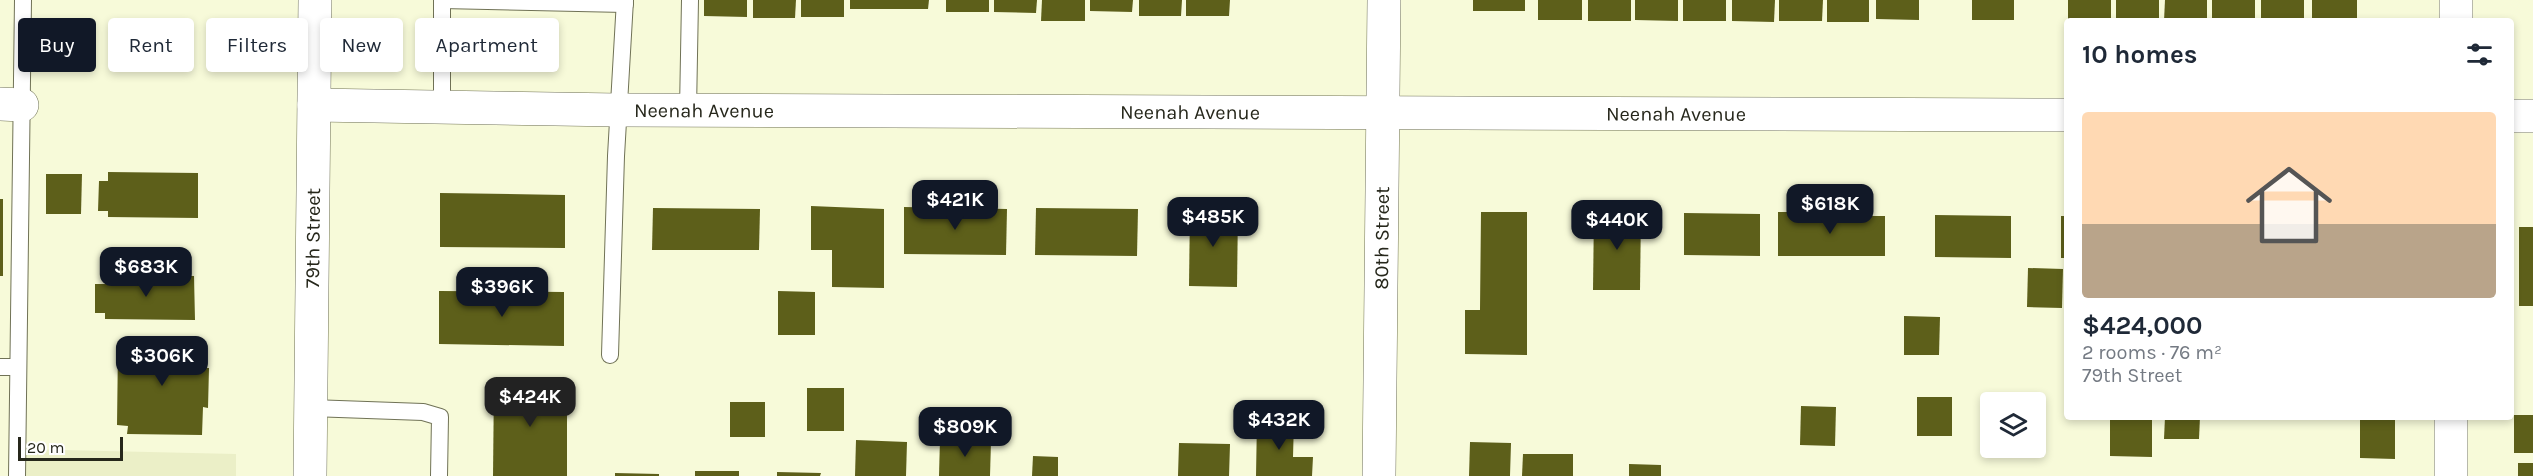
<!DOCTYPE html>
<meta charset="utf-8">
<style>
body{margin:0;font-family:Karla,sans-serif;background:#f2f2f3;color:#1f2937;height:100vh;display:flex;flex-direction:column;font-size:22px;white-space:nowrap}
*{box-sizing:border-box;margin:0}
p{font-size:20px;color:#747a83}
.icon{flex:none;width:33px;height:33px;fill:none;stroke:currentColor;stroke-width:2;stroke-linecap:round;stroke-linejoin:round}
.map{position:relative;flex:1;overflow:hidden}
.details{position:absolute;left:2064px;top:18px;width:450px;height:402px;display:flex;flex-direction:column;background:#fff;border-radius:6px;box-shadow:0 3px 9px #0003}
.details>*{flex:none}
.banner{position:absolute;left:18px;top:18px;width:570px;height:54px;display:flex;gap:12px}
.tools{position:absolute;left:1980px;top:392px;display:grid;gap:12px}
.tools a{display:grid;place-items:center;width:66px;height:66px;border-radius:6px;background:#fff;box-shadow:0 3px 9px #0003;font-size:30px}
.scale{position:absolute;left:18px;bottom:15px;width:105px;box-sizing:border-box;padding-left:6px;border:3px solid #26271b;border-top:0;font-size:16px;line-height:21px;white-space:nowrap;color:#26271b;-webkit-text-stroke:4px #fff;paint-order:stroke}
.price{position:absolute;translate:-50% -51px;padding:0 14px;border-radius:12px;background:#111827;color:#fff;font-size:20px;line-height:39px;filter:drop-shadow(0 2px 3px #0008)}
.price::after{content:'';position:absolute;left:50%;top:36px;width:18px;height:14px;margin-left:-9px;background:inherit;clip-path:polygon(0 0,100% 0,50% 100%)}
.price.selected{background:#222;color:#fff}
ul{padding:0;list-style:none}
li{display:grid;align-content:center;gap:12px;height:318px;padding:0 18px}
li span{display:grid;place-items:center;height:186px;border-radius:6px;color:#555}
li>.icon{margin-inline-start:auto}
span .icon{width:108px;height:108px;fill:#fffc;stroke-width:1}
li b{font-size:26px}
h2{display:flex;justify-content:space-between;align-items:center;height:72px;padding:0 18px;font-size:26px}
.pill{padding:0 21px;border-radius:6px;background:#fff;box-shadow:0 3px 9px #0003;font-size:21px;line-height:54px}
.pill.selected{background:#111827;color:#fff}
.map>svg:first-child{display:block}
.built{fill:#ebefc7}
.building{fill:#5d5f1a}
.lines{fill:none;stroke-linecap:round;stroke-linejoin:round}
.lane-casing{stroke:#707256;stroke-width:18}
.street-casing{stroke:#707256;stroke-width:34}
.secondary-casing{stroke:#707256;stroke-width:34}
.lane{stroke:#fff;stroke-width:16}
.street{stroke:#fff;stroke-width:33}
.secondary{stroke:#fff;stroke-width:33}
.labels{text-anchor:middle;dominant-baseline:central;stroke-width:6;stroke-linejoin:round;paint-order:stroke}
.street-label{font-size:20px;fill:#26271b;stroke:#fff}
</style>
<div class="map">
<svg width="2533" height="476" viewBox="0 0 2533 476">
<rect width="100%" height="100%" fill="#f7fad9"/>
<polygon class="built" points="18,449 236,454 236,476 17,476"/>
<g class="building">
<polygon points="704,0 747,0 747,17 704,16"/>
<polygon points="753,0 796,0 795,18 753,18"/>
<rect x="801" y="0" width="43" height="17"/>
<polygon points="850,0 929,0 928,9 850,9"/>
<rect x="946" y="0" width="43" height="12"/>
<polygon points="994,0 1037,0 1036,13 994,12"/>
<polygon points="1042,0 1085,0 1085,21 1041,21"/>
<polygon points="1090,0 1133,0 1132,12 1090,11"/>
<polygon points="1139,0 1182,0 1181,16 1139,16"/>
<polygon points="1186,0 1230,0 1229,16 1186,16"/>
<rect x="1473" y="0" width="52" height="11"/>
<rect x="1538" y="0" width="44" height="20"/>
<rect x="1588" y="0" width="43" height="21"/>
<polygon points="1635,0 1678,0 1678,21 1635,20"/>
<rect x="1683" y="0" width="43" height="21"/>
<polygon points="1732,0 1775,0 1774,22 1732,21"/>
<polygon points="1779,0 1823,0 1822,21 1779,21"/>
<rect x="1827" y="0" width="42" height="22"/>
<polygon points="1876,0 1919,0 1919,20 1876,19"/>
<rect x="1972" y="0" width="42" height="20"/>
<rect x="2068" y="0" width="43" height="21"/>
<rect x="2116" y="0" width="43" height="21"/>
<polygon points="2165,0 2207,0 2207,21 2164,21"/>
<rect x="2212" y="0" width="43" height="21"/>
<rect x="2261" y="0" width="43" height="21"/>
<rect x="2312" y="0" width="45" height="20"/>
<polygon points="108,172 198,173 198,218 108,217 108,211 98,211 99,181 108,181"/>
<polygon points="46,174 82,174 81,214 46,214"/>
<polygon points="440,193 565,195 565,248 440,247"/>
<rect x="0" y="199" width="3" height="77"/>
<polygon points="811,206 884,209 884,288 832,287 832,250 811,250"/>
<polygon points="904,207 1007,209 1006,255 904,254"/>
<polygon points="653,208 760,209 759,250 652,250"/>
<polygon points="1036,208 1138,209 1137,256 1035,255"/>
<polygon points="1190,209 1238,210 1237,287 1189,286"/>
<polygon points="1481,212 1527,212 1527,355 1465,354 1465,310 1480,310"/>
<polygon points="1594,212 1641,212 1640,290 1593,290"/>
<polygon points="1778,212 1843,212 1844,216 1885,216 1885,256 1778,256"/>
<polygon points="1684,213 1760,214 1760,256 1684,255"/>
<polygon points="1935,215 2011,216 2011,258 1935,257"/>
<rect x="2061" y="216" width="6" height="42"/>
<rect x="2519" y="227" width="14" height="79"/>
<polygon points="2028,268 2063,269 2062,308 2027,307"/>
<polygon points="105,275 194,276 195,320 105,319 105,313 95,313 95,284 105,284"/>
<polygon points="439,291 564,292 564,346 439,344"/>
<polygon points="778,291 815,292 815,335 778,335"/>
<polygon points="1904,316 1940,317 1939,355 1904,355"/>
<polygon points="128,339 203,340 203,368 209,368 208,408 203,407 202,435 127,434 128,426 117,425 118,347 128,347"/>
<polygon points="494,380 567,381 567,476 493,476"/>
<rect x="807" y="388" width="37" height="43"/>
<rect x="1917" y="397" width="35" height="39"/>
<rect x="730" y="402" width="35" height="35"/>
<polygon points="1801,406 1836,407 1835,446 1800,445"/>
<rect x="2514" y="415" width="19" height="38"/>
<polygon points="2110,417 2152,417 2152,457 2110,456"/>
<polygon points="2165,417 2200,417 2199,439 2164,439"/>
<polygon points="1257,419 1294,420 1293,457 1313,457 1312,476 1256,476"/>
<polygon points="2360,419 2395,420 2395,459 2360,458"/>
<polygon points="940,439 991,441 990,476 939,476"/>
<polygon points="856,440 907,442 906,476 855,476"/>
<polygon points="1470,442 1511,443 1510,476 1469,476"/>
<polygon points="1179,443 1230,444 1229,476 1178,476"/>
<polygon points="1523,454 1573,454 1573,476 1522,476"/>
<polygon points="1033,456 1058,457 1058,476 1032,476"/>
<rect x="2518" y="463" width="15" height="13"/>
<polygon points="1629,464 1661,465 1661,476 1629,476"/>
<rect x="695" y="471" width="44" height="5"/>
<polygon points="777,472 821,473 820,476 777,476"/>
<polygon points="615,473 659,474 659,476 615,476"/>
</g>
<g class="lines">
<g class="lane-casing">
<g id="lane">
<polyline points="442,0 625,4"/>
<polyline points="442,107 442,0"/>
<polyline points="688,110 690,0"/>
<polyline points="610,355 616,156 625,0"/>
<polyline points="0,367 18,367"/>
<polyline points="311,408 423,412 440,417 439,476"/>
<polyline points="17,476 23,0"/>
</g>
</g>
<g class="street-casing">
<g id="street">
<polyline points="2456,21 2456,0"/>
<polyline points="0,104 22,105"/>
<path id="s1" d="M314 105 618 110 2067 115"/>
<polyline points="2511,116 2533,116"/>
<path id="s2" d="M1379 476 1384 0"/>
<polyline points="2451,476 2451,417"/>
</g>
</g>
<g class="secondary-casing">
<g id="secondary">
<path id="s3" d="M310 476 315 0"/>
</g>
</g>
<use href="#lane" class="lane"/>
<use href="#street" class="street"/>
<use href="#secondary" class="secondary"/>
</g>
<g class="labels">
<g class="street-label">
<text stroke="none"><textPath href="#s1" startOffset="390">Neenah Avenue</textPath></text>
<text stroke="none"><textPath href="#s1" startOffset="876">Neenah Avenue</textPath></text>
<text stroke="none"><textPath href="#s1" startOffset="1362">Neenah Avenue</textPath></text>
<text stroke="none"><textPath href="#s3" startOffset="238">79th Street</textPath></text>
<text stroke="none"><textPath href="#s2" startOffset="238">80th Street</textPath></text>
</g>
</g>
</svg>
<div class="tools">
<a><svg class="icon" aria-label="layers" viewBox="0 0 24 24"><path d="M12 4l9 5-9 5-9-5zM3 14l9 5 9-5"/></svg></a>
</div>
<div class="scale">20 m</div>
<b class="price" style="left:955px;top:231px">$421K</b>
<b class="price" style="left:1830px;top:235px">$618K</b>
<b class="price" style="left:1213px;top:248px">$485K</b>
<b class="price" style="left:1617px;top:251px">$440K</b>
<b class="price" style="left:146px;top:298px">$683K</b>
<b class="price" style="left:502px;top:318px">$396K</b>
<b class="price" style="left:162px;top:387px">$306K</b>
<b class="price selected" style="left:530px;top:428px">$424K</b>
<b class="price" style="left:1279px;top:451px">$432K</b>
<b class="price" style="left:965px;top:458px">$809K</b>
<div class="banner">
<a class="pill selected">Buy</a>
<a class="pill">Rent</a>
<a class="pill">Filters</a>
<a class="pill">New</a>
<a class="pill">Apartment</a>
</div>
<section class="details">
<h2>10 homes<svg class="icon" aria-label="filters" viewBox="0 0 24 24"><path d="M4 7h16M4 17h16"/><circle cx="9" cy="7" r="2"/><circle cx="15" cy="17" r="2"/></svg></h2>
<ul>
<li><span style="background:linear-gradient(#ffd9b3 60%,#b9a48a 0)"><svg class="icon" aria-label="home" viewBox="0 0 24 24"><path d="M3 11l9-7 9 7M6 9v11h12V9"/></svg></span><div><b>$424,000</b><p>2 rooms · 76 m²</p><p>79th Street</p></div></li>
</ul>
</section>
</div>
